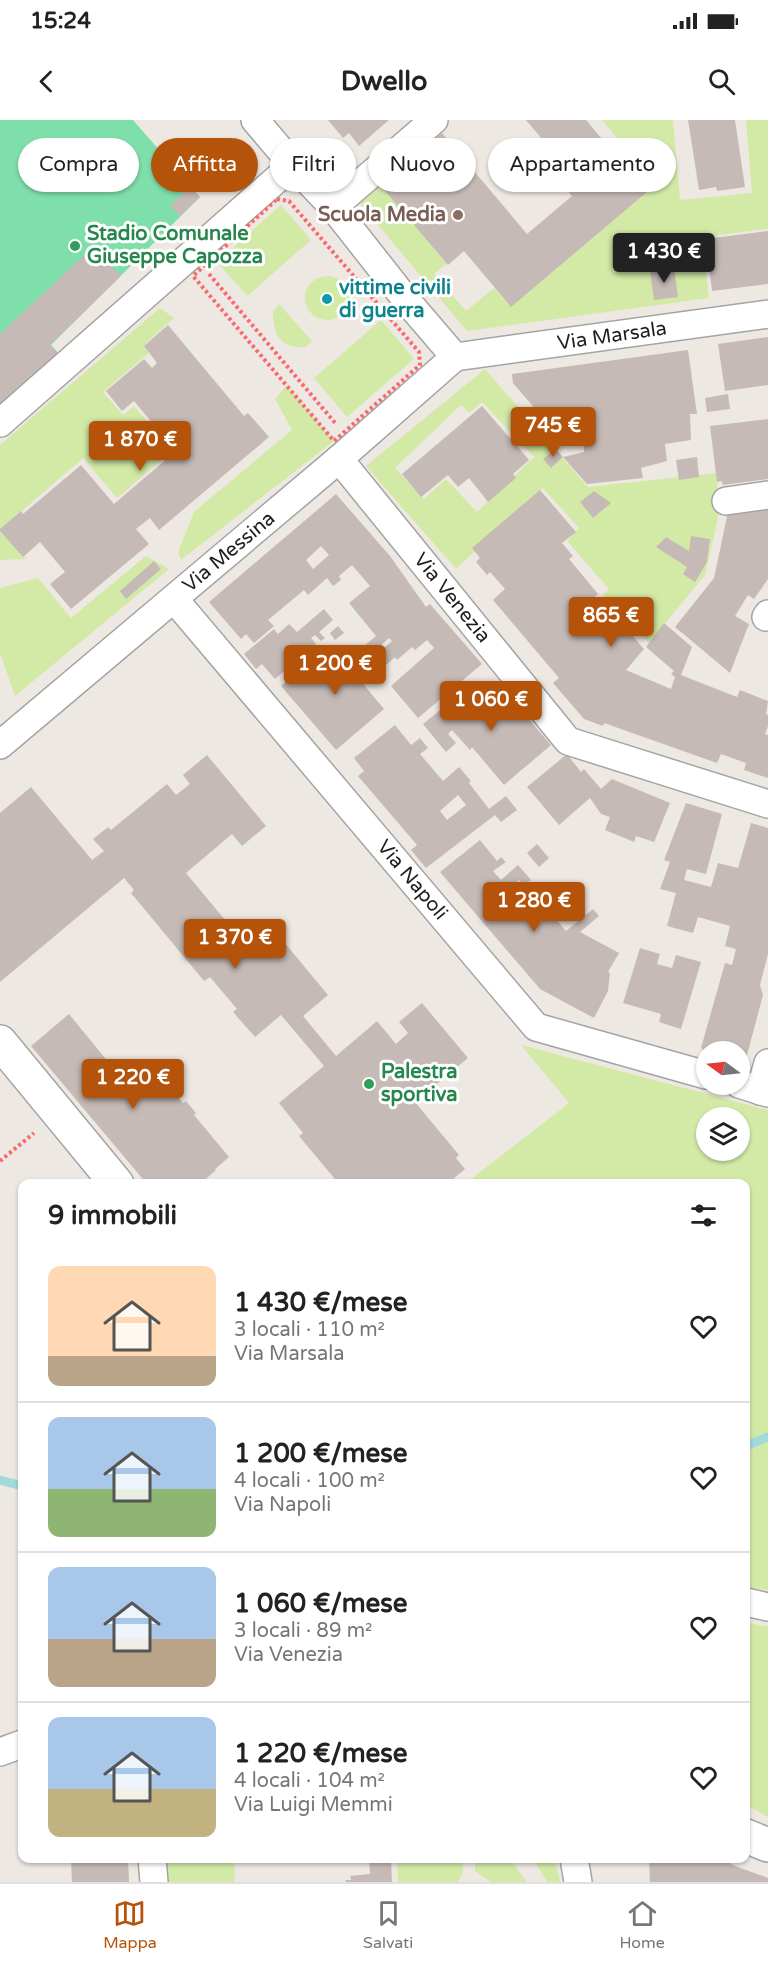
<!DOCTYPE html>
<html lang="it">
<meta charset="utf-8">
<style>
body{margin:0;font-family:"Varela Round",sans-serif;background:#f2f2f2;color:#222;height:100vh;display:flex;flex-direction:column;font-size:22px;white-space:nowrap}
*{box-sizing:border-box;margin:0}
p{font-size:20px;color:#767676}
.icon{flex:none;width:33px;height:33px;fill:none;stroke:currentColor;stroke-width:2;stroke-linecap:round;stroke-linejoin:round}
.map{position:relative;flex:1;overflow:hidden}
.sheet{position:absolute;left:18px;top:1059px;width:732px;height:684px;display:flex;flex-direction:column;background:#fff;border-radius:12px;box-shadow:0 2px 4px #0004}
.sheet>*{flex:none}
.guide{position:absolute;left:18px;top:18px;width:732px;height:54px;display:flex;gap:12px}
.needle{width:39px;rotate:285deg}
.buttons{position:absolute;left:696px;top:921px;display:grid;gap:12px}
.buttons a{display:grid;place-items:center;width:54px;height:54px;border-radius:50%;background:#fff;box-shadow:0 2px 4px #0004;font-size:30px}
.price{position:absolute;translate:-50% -51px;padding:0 14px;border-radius:6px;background:#b45309;color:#fff;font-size:20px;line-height:39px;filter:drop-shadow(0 2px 3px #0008)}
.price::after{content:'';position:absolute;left:50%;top:36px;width:18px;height:14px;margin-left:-9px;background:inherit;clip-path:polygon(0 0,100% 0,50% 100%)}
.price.on{background:#222;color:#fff}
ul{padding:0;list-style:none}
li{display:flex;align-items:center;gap:18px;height:150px;padding:0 30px}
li+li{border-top:2px solid #e0e0e0}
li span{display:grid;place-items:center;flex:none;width:168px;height:120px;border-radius:12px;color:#555}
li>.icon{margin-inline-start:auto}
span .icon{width:72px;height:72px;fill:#fffc;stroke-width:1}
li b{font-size:26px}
h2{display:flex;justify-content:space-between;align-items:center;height:72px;padding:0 30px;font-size:26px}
.chip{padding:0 21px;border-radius:27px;background:#fff;box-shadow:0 2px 4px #0004;font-size:21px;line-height:54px}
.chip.on{background:#b45309;color:#fff}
.status{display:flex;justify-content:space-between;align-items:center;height:42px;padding:0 30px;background:#fff;direction:ltr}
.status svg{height:16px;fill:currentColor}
header{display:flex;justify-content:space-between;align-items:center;height:78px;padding:0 30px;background:#fff;font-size:27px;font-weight:700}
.tab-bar{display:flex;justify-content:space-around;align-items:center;height:84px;border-top:2px solid #e0e0e0;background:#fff;font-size:16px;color:#767676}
.tab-bar a{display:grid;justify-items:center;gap:3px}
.tab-bar .on{color:#b45309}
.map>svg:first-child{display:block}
.grass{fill:#d3eaa7;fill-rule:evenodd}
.pitch{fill:#7fdfaa}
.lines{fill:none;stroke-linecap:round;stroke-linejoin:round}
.stream{stroke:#a2d9dd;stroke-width:9}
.building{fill:#c6bab6;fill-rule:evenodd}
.minor-casing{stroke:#a4a4a4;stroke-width:30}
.tertiary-casing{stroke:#a4a4a4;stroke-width:36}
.path{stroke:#fc666f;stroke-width:4;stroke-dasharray:3 3;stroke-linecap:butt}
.minor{stroke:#fff;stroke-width:27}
.tertiary{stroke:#fff;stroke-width:33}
.education-dot{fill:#8d6e63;stroke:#fff;stroke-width:2}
.leisure-dot{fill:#2e9e5b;stroke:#fff;stroke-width:2}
.culture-dot{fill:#0f9aa8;stroke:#fff;stroke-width:2}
.labels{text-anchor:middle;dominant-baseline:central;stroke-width:6;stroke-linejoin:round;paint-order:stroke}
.education-label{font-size:20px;font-weight:bold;fill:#785e54;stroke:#fff;text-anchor:end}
.leisure-label{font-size:20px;font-weight:bold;fill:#27864d;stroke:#fff;text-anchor:start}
.culture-label{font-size:20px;font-weight:bold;fill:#0d838f;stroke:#fff;text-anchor:start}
.street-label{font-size:20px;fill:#1d1d1d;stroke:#fff}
</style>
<div class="status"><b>15:24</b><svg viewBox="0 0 49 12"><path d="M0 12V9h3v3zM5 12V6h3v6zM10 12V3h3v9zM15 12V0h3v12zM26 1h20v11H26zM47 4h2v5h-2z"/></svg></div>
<header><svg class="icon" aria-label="back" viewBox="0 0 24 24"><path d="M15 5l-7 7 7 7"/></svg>Dwello<svg class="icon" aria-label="search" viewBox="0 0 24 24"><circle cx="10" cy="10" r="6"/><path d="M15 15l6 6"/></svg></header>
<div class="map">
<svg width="768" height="1762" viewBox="0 0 768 1762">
<rect width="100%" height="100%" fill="#eee8e3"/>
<g class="grass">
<polygon points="602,0 673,0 680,80 752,73 746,0 768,0 768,109 702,117 709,178 467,211 358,81 381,61 448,142 434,154 466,191 494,168 510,186 655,64"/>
<polygon points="281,85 311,120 247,176 217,142"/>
<circle cx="327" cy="178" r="22"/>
<path d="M279 184 312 221 305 227C280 229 273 214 273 191Z"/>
<polygon points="160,188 174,198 145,224 151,231 103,272 123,295 134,286 172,331 117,378 83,338 1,409 27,439 0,440 0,325"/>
<polygon points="381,200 414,239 347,297 314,258"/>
<path d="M485 249 588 367 716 353 720 390 705 455 649 523 603 475 609 469 567 421 579 408 543 368 456 449 366 346ZM482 282 534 337 477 392 446 359 424 379 395 348 461 285 469 293Z"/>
<polygon points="287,265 334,321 181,440 178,432 194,392 292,310 275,279"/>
<polygon points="146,436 169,449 15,576 0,533 0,468 38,458 71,498"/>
<path d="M521 925 768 990V1470L746 1467V1064L466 1063 569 983ZM706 998H740V1030H706Z"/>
<polygon points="746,1503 768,1506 768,1697 746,1685"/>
<polygon points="163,1739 234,1739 235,1762 164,1762"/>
<polygon points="397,1739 462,1739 463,1752 458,1762 398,1762"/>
<polygon points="475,1739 510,1739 527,1762 491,1762 475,1751"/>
<polygon points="533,1739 555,1739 560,1762 547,1762"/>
</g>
<polygon class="pitch" points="0,0 133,0 200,77 51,225 62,237 0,291"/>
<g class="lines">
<g class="stream">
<polyline points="746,1326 768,1317"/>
<polyline points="0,1360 22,1366"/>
</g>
</g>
<g class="building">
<polygon points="328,0 389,0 359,26 349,13 343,18"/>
<polygon points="526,0 586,0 618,38 625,32 654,66 511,187 464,131 448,145 380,65 442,13 527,114 572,76 552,52 562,43"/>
<polygon points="688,0 735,0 745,67 717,71 716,67 699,70"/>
<polygon points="190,67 200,77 180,96 170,86"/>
<polygon points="768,111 768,164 712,171 706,119"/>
<polygon points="93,127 121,156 50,225 62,237 0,291 0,214"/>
<polygon points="674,148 678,177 654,180 650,152"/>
<polygon points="168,205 244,296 248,293 269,317 159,410 150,398 136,409 149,424 71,489 50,464 65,452 40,422 23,437 0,411 0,409 21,391 23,394 81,345 114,384 176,331 134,281 122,291 106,271 144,239 152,248 157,243 144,226"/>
<polygon points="768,217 768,265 725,271 718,224"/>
<polygon points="688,230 697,294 690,294 691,320 665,324 667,341 641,348 643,358 587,364 563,337 584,332 583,307 555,312 513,263 512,254"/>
<polygon points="728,274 730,289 707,292 705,278"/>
<polygon points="482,286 529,340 513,354 516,358 488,382 469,358 458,367 448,355 421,377 402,354"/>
<polygon points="768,299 768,359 723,365 722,361 717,362 710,306"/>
<polygon points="556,329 563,337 551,348 543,339"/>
<polygon points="697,337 699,357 679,360 676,340"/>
<polygon points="540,370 576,412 562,423 573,436 569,439 598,474 591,480 607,499 624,484 635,496 624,506 644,529 626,550 671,569 675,557 671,554 674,551 646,527 664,503 692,527 681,555 737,577 740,570 768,581 766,594 768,595 768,606 765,614 768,615 768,658 744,650 746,643 721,634 717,643 604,603 603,606 584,599 553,563 559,558 493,480 505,469 490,452 487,455 476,442 480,438 472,428"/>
<polygon points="594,371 611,383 593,398 580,382"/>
<path d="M336 374 390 436 426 487 430 484 482 544 418 598 391 566 434 528 427 520 415 530 412 527 397 540 395 537 385 546 376 535 392 521 389 518 371 534 364 526 376 516 349 483 370 466 352 445 339 456 341 460 333 466 327 458 308 475 304 470 268 500 274 506 254 523 246 514 241 519 209 482ZM321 426 329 435 313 449 306 440Z"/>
<polygon points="768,388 768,459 754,479 748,475 735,496 749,504 730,553 675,507 714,458 728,392"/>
<polygon points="691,416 710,419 707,442 695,462 683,454 687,447 656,427 666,417 689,431"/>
<polygon points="154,441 161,449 126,479 120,471"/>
<polygon points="324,489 333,500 319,512 325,518 321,521 315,515 311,518 316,524 275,559 262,544 256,549 244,534 274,509 278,514 289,504 297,512"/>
<polygon points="338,506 344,513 335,520 330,513"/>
<polygon points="355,526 373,547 359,559 384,589 336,630 281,566 306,545 310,550 326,537 332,545"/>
<polygon points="487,566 498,579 506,573 551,625 504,665 472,627 470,630 452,610 448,614 456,623 446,632 423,604 455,578 464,587"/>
<path d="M395 605 411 625 420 618 428 628 420 634 443 661 459 647 471 661 469 663 489 689 506 676 517 690 501 702 495 695 426 748 411 730 417 725 358 656 364 651 354 638ZM458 675 466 685 447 700 440 691Z"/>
<polygon points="567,634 581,652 584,649 601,669 612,659 670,683 654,722 636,716 634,722 605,710 610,697 601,694 590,678 559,705 527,667"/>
<polygon points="207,635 266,706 242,726 232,714 186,753 245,824 269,804 328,875 303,896 336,936 377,901 396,924 408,913 399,902 422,883 468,938 415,982 459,1035 456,1038 465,1049 447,1064 339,1064 299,1016 303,1013 279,983 324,946 281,895 255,917 233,892 237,889 210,857 204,861 131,773 134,770 124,758 0,862 0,693 31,667 92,740 104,731 93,719 108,707 111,710 167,664 176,675 190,664 183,655"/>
<polygon points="686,683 722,694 706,754 687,749 684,760 711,767 718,743 738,748 751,703 768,708 768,834 760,865 763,875 747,935 740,940 740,932 705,932 701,928 725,843 732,845 736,829 725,826 730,806 698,797 693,813 667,806 676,773 660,769 670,742 664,740"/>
<polygon points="480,720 497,741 501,737 506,742 493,751 501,760 518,745 531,760 523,765 519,760 515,763 528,779 517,789 533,808 551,793 566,811 593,789 599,796 580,812 619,833 608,852 610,853 608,871 594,898 540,869 440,752"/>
<polygon points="537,724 549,738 539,747 527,733"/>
<polygon points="640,828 660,834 657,844 672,848 676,835 701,842 681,909 659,902 661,894 623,883"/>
<polygon points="69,894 109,943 105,946 120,964 148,941 183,983 186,981 196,993 194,995 229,1037 215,1049 216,1050 200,1064 147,1064 31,926"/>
<polygon points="71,1738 128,1738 129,1762 72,1762"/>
<polygon points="369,1738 391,1738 392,1762 346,1762 345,1760 351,1760 350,1756 370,1754"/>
<polygon points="649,1738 720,1738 735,1746 768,1758 768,1762 650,1762"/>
</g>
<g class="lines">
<g class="minor-casing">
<g id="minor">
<polyline points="255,0 293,45 333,87 407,181 455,237"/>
<polyline points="333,87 434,0"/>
<polyline points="455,237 768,194"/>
<polyline points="0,303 293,45"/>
<polyline points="339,339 568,621 768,684"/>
<polyline points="726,381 768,375"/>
<polyline points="174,479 536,907 706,955"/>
<polyline points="766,497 768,494"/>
<polyline points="0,625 339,339 455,237"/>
<polyline points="739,964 768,973"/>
<polyline points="760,971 768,943"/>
<polyline points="746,1482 768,1487"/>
<polyline points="0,1632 22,1624"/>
<polyline points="152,1738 154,1762"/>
<polyline points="574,1738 578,1762"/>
</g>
</g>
<g class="tertiary-casing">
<g id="tertiary">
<polyline points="0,922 117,1064"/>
<polyline points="746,1716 768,1725"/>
</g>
</g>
<g class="path">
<polygon points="277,79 289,81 419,232 420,245 334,321 193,156"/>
<polyline points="209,154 336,304"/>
<polyline points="0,1041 34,1013"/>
</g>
<use href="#minor" class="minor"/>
<use href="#tertiary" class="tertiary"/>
</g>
<circle class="education-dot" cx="458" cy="95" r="6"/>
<g class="leisure-dot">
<circle cx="75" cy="126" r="6"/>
<circle cx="369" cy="964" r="6"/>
</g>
<circle class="culture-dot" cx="327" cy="179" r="6"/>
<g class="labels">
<g class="education-label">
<text x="446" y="95">Scuola Media</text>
</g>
<g class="leisure-label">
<text x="87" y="114">Stadio Comunale<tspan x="87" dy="23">Giuseppe Capozza</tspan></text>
<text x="381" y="952">Palestra<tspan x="381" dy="23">sportiva</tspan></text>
</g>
<g class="culture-label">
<text x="339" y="168">vittime civili<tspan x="339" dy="23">di guerra</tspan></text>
</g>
<g class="street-label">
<text transform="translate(612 216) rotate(-8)">Via Marsala</text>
<text transform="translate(229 432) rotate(-40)">Via Messina</text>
<text transform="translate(452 478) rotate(51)">Via Venezia</text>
<text transform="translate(412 760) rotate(50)">Via Napoli</text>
</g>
</g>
</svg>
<div class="buttons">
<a><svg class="needle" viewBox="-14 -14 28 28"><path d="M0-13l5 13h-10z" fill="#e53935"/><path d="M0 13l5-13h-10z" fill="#767676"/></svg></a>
<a><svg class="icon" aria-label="layers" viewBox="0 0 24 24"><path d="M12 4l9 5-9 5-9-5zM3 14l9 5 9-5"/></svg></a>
</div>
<b class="price on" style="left:664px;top:164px">1 430 €</b>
<b class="price" style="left:553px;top:338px">745 €</b>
<b class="price" style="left:140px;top:352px">1 870 €</b>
<b class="price" style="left:611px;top:528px">865 €</b>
<b class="price" style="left:335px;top:576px">1 200 €</b>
<b class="price" style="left:491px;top:612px">1 060 €</b>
<b class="price" style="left:534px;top:813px">1 280 €</b>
<b class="price" style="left:235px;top:850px">1 370 €</b>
<b class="price" style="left:133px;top:990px">1 220 €</b>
<div class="guide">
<a class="chip">Compra</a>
<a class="chip on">Affitta</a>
<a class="chip">Filtri</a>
<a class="chip">Nuovo</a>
<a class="chip">Appartamento</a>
</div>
<section class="sheet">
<h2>9 immobili<svg class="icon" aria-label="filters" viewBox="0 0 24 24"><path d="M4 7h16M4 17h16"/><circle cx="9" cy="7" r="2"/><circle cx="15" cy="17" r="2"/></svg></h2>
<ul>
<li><span style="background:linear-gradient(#ffd9b3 75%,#b9a48a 0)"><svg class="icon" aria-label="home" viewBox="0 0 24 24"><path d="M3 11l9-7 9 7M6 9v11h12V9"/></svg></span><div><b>1 430 €/mese</b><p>3 locali · 110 m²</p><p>Via Marsala</p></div><svg class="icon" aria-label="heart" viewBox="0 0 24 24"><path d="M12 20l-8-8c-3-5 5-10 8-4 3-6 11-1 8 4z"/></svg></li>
<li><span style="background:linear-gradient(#a9c7e8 60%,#8fb573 0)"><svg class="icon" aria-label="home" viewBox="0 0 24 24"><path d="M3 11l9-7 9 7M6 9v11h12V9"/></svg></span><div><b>1 200 €/mese</b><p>4 locali · 100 m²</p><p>Via Napoli</p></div><svg class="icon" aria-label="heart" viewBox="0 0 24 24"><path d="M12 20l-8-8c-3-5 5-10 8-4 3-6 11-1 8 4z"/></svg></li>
<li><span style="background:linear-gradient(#a9c7e8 60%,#b9a48a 0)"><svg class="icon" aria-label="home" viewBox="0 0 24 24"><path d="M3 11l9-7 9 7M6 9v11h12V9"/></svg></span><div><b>1 060 €/mese</b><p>3 locali · 89 m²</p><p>Via Venezia</p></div><svg class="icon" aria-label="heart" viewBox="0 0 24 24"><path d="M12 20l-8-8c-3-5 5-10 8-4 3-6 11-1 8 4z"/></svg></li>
<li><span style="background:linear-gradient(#a9c7e8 60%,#c2b280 0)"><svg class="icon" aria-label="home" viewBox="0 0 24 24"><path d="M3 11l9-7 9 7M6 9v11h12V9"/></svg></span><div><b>1 220 €/mese</b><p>4 locali · 104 m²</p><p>Via Luigi Memmi</p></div><svg class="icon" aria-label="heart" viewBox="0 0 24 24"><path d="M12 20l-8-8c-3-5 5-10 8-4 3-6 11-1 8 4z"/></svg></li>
</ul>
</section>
</div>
<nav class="tab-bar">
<a class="on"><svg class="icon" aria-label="map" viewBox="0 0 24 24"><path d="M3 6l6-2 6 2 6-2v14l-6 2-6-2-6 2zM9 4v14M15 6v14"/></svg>Mappa</a>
<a><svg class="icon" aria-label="saved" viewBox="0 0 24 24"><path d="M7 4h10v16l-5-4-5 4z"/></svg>Salvati</a>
<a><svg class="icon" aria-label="home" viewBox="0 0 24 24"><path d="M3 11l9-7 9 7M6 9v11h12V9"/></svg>Home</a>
</nav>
